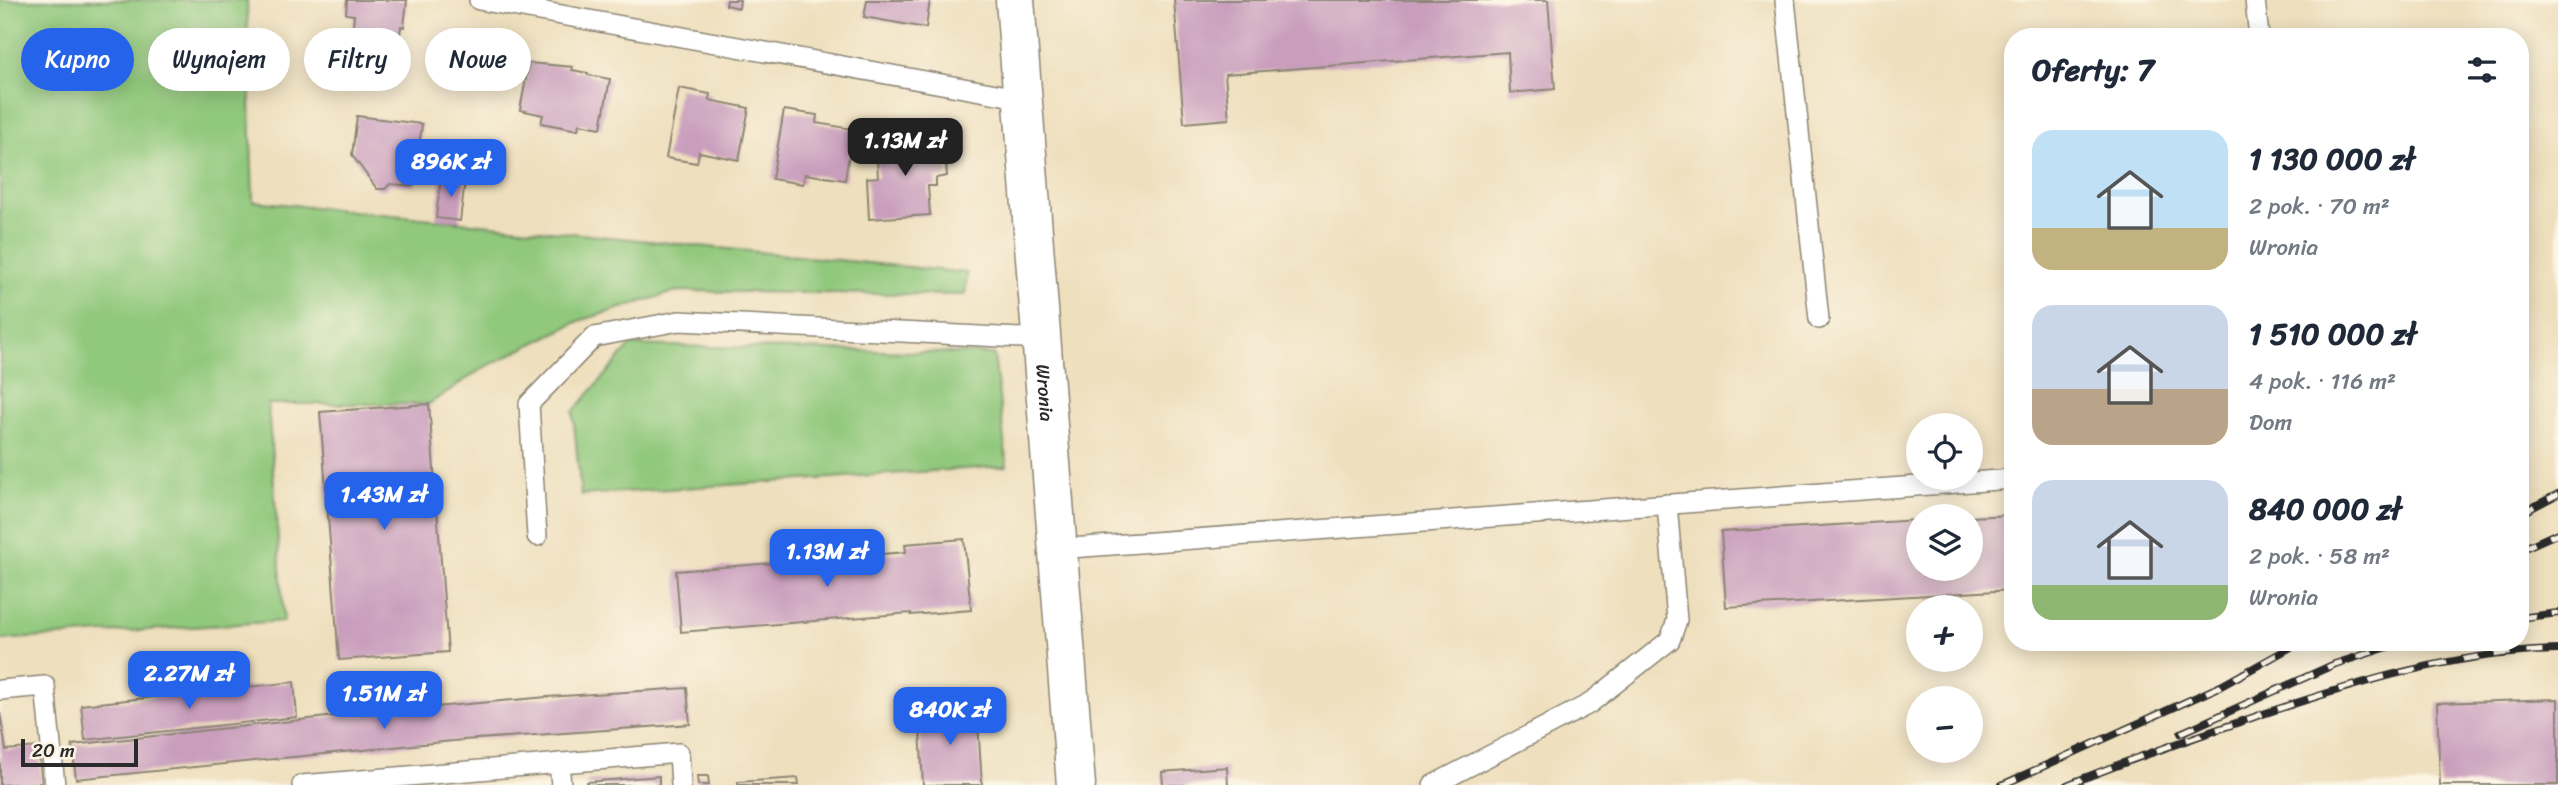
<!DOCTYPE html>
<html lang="pl">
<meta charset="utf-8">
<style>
body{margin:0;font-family:Sriracha,sans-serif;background:#f6f6f7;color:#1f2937;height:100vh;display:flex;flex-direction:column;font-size:26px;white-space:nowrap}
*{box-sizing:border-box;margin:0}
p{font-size:23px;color:#747a83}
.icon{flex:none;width:38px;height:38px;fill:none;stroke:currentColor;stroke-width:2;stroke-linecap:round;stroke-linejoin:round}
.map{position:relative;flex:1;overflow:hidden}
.side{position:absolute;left:2004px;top:28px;width:525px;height:623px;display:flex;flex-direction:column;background:#fff;border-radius:28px;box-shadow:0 4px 18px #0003}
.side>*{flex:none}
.top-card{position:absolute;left:21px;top:28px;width:665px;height:63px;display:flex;gap:14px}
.fabs{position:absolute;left:1906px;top:413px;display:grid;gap:14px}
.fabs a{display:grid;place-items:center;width:77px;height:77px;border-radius:50%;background:#fff;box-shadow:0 4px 18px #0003;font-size:35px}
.scale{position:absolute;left:21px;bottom:18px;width:117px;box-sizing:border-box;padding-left:7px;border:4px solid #2b2b2b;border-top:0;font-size:19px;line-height:24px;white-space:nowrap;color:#2b2b2b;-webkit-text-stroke:5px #fcf5e5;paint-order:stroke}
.price{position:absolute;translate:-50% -60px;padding:0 16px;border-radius:14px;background:#2563eb;color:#fff;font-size:23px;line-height:46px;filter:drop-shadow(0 2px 4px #0008)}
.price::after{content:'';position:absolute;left:50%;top:42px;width:21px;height:16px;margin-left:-10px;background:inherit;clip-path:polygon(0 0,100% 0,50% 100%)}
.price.active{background:#222;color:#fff}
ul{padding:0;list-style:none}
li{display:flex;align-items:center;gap:21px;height:175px;padding:0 28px}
li span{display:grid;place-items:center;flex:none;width:196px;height:140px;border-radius:21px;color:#555}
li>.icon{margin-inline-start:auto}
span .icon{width:84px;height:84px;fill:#fffc;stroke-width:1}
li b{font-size:30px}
h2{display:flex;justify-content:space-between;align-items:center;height:84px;padding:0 28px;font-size:30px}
.tag{padding:0 24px;border-radius:32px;background:#fff;box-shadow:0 4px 18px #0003;font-size:24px;line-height:63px}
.tag.active{background:#2563eb;color:#fff}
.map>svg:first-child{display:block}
.green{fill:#90c87c;stroke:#5e7a54;stroke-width:2}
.building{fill:#c99ebd}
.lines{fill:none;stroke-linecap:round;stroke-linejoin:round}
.lane-casing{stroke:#8c8574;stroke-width:22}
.street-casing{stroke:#8c8574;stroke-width:41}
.lane{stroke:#fff;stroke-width:19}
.street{stroke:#fff;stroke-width:38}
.rail-casing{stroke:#2b2b2b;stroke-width:8}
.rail{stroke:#fcf5e5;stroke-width:5;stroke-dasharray:16;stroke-linecap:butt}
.labels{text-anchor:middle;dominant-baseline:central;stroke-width:5;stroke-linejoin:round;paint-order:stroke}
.street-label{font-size:19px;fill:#2b2b2b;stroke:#fcf5e5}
</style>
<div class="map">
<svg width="2558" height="785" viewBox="0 0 2558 785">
<rect width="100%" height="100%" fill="#fcf5e5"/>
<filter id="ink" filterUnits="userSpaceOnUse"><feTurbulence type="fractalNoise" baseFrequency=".0143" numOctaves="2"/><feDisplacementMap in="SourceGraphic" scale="14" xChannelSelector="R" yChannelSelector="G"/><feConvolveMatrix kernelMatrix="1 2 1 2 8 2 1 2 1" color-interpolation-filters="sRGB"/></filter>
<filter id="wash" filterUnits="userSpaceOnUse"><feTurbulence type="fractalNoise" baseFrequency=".00686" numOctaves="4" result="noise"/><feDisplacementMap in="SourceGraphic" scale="28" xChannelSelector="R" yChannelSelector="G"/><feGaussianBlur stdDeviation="1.57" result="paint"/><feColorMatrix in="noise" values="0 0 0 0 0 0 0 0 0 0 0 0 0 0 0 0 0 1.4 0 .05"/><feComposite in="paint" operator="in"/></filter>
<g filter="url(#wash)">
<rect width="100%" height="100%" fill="#eedfbd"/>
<g class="green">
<polygon points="0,0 247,0 253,201 967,273 965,295 677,291 579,321 483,368 429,404 268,404 284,621 0,640"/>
<polygon points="631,345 994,354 1007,466 581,495 573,412"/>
</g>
<g id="blocks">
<g class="building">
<polygon points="347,0 407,0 404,27 401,26 399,43 352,37 354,15 346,14"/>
<polygon points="727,0 740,0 739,8 726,5"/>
<polygon points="867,0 930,0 926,28 864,17"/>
<polygon points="1174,0 1548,0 1555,89 1510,93 1508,52 1225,74 1229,119 1184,123"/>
<polygon points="529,63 573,67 572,70 588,73 588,75 610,79 601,128 579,124 578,130 541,123 543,115 520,110"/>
<polygon points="679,88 710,94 709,100 749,108 739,160 699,152 697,163 666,158"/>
<polygon points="784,110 817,115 816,123 853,129 845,180 805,174 803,184 772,179"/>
<polygon points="357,116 422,124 414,186 390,184 385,189 377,189 352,155"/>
<polygon points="944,138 947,176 936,178 936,186 928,186 930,215 869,219 867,178 878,177 876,143"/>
<polygon points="441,178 465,180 460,221 436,218"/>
<polygon points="429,404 448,652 339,660 320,412"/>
<polygon points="2012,515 2012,590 1726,607 1721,532 1918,520 1918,569 1970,569 1970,517"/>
<polygon points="964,539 971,610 911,615 911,613 681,632 676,571 906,552 905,544"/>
<polygon points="294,682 297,717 85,740 81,705"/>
<polygon points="687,688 690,724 463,740 76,779 72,745 336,716 547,697"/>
<polygon points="2558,699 2558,785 2440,785 2437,703"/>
<polygon points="977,707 982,785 923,785 919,710"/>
<polygon points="0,712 6,750 38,747 42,783 0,785"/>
<polygon points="1227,767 1228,785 1163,785 1162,772"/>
<polygon points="659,776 659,785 587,785 587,782"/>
<polygon points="697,776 708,776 709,785 698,785"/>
<polygon points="798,778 799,785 738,785 738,782"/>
</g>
</g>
</g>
<g filter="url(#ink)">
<use href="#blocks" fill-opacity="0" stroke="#8c8574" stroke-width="2"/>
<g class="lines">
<g class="lane-casing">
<g id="lane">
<polyline points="479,0 1024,99"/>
<polyline points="1785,0 1819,319"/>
<polyline points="2255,0 2259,37"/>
<polyline points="537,536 529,404 594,337 679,321 1042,339"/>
<polyline points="1057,549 2012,479"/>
<polyline points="0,690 45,686 55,785"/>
<polyline points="559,763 561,785"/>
<polyline points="302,785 679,753 681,785"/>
<polyline points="1433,785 1589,704 1670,640 1677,620 1667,504"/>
</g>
</g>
<g class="street-casing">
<g id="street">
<path id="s1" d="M1015 0 1076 785"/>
</g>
</g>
<use href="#lane" class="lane"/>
<use href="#street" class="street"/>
<g class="rail-casing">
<g id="rail">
<polyline points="2520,514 2558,494"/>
<polyline points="2520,550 2558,533"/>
<polyline points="2520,618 2558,613"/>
<polyline points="2181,733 2335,664 2403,642"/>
<polyline points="2002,785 2221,686 2300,642"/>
<path d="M2067 785C2130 759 2193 738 2257 716 2355 683 2454 652 2558 650"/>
</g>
</g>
<use href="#rail" class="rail"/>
</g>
</g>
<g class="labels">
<g class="street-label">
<text stroke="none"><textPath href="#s1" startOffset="394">Wronia</textPath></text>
</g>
</g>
</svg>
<div class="fabs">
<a><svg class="icon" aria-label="locate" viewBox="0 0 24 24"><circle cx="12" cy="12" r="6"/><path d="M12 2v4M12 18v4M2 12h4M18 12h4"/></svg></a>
<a><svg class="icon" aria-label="layers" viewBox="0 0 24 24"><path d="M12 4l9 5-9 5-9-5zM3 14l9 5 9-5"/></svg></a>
<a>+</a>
<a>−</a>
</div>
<div class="scale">20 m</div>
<b class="price active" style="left:905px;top:178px">1.13M zł</b>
<b class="price" style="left:451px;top:199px">896K zł</b>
<b class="price" style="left:384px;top:532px">1.43M zł</b>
<b class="price" style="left:827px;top:589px">1.13M zł</b>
<b class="price" style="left:189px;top:711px">2.27M zł</b>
<b class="price" style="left:384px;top:731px">1.51M zł</b>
<b class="price" style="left:950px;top:747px">840K zł</b>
<div class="top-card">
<a class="tag active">Kupno</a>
<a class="tag">Wynajem</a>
<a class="tag">Filtry</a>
<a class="tag">Nowe</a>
</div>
<section class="side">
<h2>Oferty: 7<svg class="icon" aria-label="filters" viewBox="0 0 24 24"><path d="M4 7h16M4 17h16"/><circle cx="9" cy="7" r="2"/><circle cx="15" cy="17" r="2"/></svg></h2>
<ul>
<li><span style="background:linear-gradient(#bfe0f5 70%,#c2b280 0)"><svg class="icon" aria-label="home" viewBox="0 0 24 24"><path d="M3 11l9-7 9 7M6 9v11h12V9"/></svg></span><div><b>1 130 000 zł</b><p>2 pok. · 70 m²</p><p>Wronia</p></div></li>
<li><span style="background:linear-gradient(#c9d6e8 60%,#b9a48a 0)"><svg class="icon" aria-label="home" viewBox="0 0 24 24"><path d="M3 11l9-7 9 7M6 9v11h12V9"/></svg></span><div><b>1 510 000 zł</b><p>4 pok. · 116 m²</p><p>Dom</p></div></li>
<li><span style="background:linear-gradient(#c9d6e8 75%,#8fb573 0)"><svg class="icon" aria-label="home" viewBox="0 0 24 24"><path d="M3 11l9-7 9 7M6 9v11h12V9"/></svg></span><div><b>840 000 zł</b><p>2 pok. · 58 m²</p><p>Wronia</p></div></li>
</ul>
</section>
</div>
